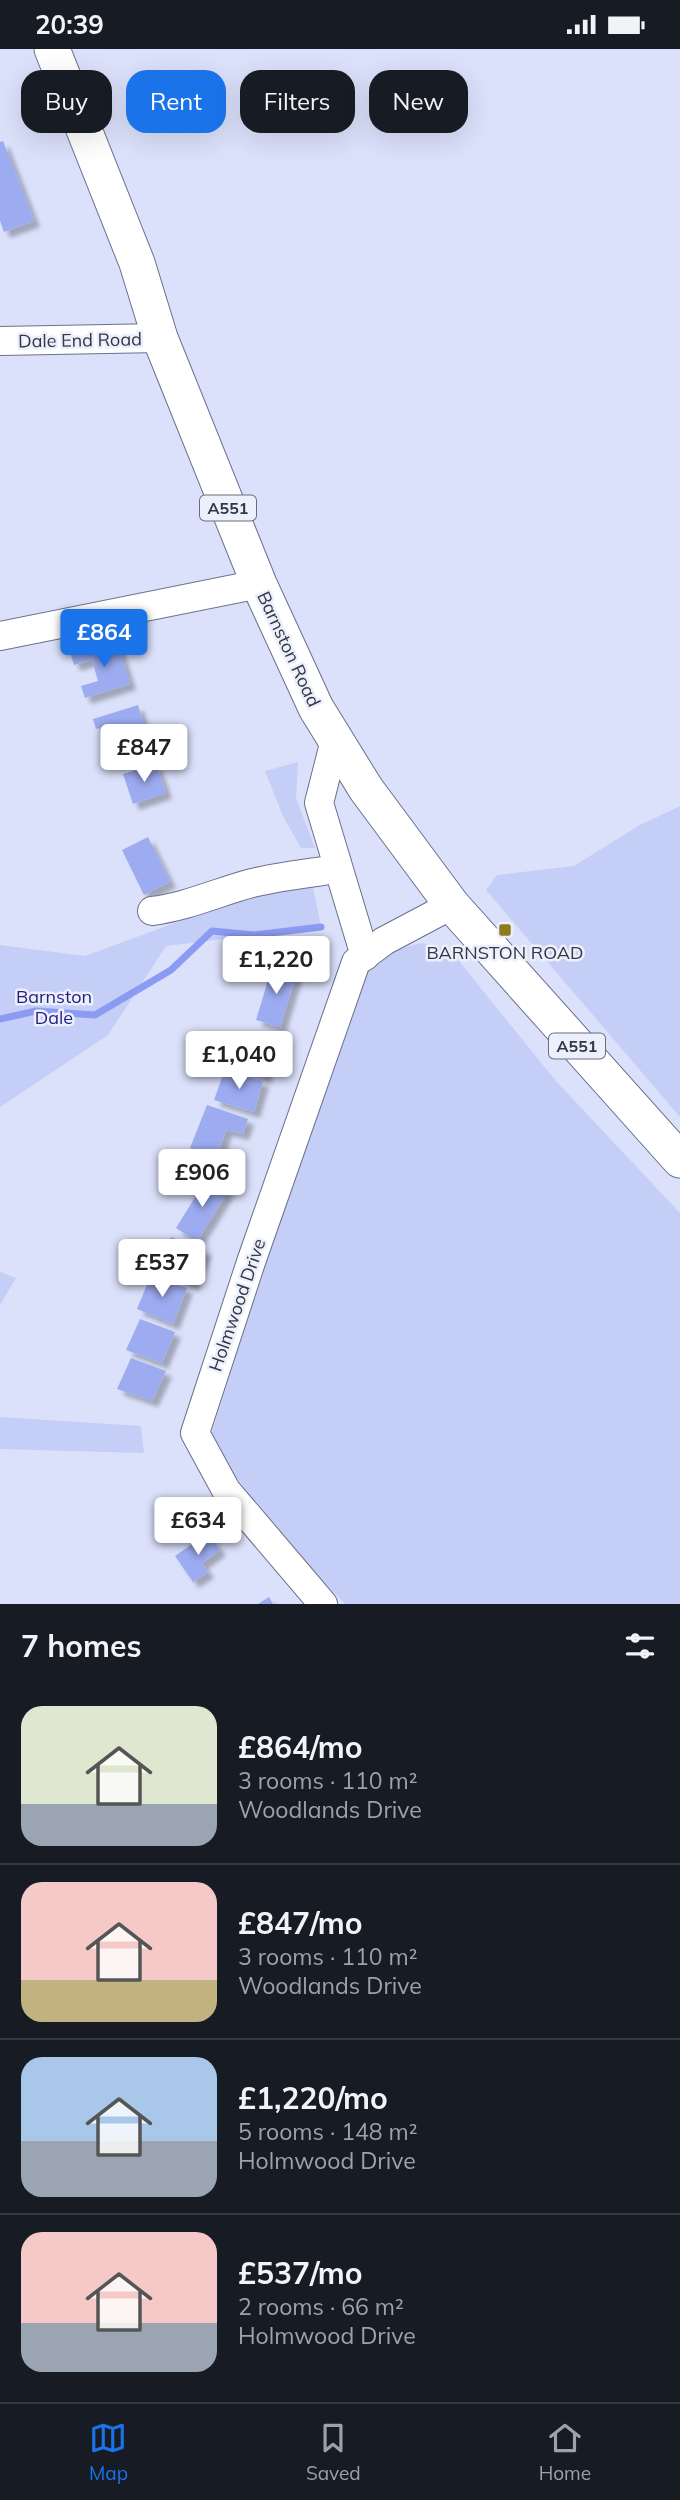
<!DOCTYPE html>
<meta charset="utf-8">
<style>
body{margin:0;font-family:Mulish,sans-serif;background:#242831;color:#f1f3f6;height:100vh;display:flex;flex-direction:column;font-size:26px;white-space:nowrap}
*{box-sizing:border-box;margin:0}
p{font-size:23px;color:#9ea1a6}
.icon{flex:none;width:38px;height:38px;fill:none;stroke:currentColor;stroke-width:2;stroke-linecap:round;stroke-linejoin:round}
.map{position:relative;height:1555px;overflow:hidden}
.side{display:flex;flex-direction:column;background:#171b24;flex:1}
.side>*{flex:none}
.guide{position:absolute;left:21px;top:21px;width:639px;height:63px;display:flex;gap:14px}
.price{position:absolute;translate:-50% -60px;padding:0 16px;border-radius:7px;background:#fff;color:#222;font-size:23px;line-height:46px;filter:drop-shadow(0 2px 4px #0008)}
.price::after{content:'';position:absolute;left:50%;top:42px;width:21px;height:16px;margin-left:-10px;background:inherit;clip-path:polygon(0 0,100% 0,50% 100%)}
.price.selected{background:#1a73e8;color:#fff}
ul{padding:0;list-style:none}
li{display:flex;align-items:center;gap:21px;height:175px;padding:0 21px}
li+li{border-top:2px solid #363941}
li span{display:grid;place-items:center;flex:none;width:196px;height:140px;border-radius:21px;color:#555}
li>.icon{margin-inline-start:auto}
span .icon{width:84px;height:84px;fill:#fffc;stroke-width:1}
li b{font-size:30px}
h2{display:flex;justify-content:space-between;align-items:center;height:84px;padding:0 21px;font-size:30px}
.pill{padding:0 24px;border-radius:21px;background:#171b24;box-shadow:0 7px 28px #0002;font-size:24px;line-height:63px}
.pill.selected{background:#1a73e8;color:#fff}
.status{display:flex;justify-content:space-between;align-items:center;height:49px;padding:0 35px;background:#171b24;direction:ltr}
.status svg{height:19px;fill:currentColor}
.tabs{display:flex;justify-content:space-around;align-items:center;height:98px;border-top:2px solid #363941;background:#171b24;font-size:19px;color:#9ea1a6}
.tabs a{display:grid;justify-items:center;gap:4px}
.tabs .selected{color:#1a73e8}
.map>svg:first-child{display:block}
.green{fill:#c5cef6}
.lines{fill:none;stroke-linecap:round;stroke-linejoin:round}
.stream{stroke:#8c9bf2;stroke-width:7}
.building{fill:#9dabf0;filter:url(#shadow)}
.minor-casing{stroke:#6a708c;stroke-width:30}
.major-casing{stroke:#6a708c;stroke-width:37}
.minor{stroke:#fff;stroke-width:28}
.major{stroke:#fff;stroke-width:35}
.poi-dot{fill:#907a20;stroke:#eceffc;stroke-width:2.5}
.labels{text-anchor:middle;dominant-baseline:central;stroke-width:5;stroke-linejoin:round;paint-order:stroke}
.shield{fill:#eceffc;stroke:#6b6e7a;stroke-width:2}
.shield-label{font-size:16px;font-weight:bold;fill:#343743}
.street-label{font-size:18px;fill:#343743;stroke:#eceffc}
.poi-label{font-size:18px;fill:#343743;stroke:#eceffc}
.park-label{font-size:18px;fill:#221d7f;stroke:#eceffc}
</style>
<div class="status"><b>20:39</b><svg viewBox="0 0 49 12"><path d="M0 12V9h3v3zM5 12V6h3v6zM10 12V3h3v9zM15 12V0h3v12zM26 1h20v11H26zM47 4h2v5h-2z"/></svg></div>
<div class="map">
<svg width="680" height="1555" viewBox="0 0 680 1555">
<defs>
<filter id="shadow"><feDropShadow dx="6" dy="6" stdDeviation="2" flood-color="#0004"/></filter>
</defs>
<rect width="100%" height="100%" fill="#dbe1fb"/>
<g class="green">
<polygon points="298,713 296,749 315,799 301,799 283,767 265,722"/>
<polygon points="680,757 680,1068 486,841 497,826 574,817 638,777"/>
<polygon points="310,824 321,878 166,897 108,986 0,1058 0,896 85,907"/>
<polygon points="422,894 450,901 555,1031 680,1164 680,1555 345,1555 295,1502 220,1408 211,1387 354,926 392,901"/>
<polygon points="0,1223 16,1229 0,1256"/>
<polygon points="0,1368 141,1377 144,1404 0,1400"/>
</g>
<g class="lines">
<polyline class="stream" points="0,970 36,962 95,966 171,921 212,882 254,886 321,878"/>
</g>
<g class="building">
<polygon points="3,92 34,172 4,183 0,172 0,93"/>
<polygon points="117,592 130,635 85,649 81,637 98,632 92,611 74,616 71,606"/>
<polygon points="138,656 151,699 106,713 102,701 119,696 116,685 113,675 96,680 93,670"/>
<polygon points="156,715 166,744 133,755 123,725"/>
<polygon points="148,788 170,833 144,846 122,801"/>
<polygon points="273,915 297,923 280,978 256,971"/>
<polygon points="235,986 274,998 265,1029 225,1017"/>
<polygon points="225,1020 263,1032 254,1063 214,1051"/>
<polygon points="207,1056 248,1070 243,1085 226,1081 217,1108 190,1099"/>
<polygon points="207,1129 228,1142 197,1192 176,1179"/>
<polygon points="171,1188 206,1201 193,1236 157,1222"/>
<polygon points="151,1226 187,1239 173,1275 137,1260"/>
<polygon points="140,1270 175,1283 162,1314 126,1301"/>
<polygon points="131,1309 166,1322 152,1352 117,1340"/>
<polygon points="208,1484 220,1501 202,1514 208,1523 193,1533 175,1507"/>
<polygon points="269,1548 273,1555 258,1555"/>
</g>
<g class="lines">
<g class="minor-casing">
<g id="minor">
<polyline points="0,292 160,289"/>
<polyline points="0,587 259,535"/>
<polyline points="335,691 319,754 365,907"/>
<path d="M152 862C186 858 218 843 252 834 280 827 309 824 338 820"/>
<polyline points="323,1555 226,1441 195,1384 251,1213 356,913 384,892 452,856"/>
</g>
</g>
<g class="major-casing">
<polyline id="major" points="52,0 137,214 160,289 259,535 316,659 366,740 452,856 680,1111"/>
</g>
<use href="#minor" class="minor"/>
<use href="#major" class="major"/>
</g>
<rect class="poi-dot" x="498" y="874" width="14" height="14" rx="3.5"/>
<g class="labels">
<g class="shield">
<rect x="200" y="446.5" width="56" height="25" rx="5"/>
<rect x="549" y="984.5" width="56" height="25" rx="5"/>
</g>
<g class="shield-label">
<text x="228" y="459">A551</text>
<text x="577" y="997">A551</text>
</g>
<g class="street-label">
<text transform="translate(80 291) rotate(-1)">Dale End Road</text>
<text transform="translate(289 600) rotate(65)">Barnston Road</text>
<text transform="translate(237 1256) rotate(-71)">Holmwood Drive</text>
</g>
<g class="poi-label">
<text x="505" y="903">BARNSTON ROAD</text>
</g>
<g class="park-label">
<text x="54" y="947">Barnston<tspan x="54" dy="21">Dale</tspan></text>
</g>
</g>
</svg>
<b class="price selected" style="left:104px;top:620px">£864</b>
<b class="price" style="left:144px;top:735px">£847</b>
<b class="price" style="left:276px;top:947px">£1,220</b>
<b class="price" style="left:239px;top:1042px">£1,040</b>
<b class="price" style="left:202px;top:1160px">£906</b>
<b class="price" style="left:162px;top:1250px">£537</b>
<b class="price" style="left:198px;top:1508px">£634</b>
<div class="guide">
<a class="pill">Buy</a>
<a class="pill selected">Rent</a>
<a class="pill">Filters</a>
<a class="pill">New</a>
</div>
</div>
<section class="side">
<h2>7 homes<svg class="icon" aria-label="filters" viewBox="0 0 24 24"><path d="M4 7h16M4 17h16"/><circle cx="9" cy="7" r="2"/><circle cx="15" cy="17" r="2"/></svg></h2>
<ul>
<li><span style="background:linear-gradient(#dfe7d0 70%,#9aa5b1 0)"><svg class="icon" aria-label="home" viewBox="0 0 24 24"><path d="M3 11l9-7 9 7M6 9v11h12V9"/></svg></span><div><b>£864/mo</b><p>3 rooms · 110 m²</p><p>Woodlands Drive</p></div></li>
<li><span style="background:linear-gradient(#f6c9c9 70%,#c2b280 0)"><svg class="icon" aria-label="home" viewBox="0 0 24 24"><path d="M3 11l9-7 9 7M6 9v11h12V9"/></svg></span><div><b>£847/mo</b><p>3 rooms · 110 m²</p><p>Woodlands Drive</p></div></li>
<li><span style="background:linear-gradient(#a9c7e8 60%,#9aa5b1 0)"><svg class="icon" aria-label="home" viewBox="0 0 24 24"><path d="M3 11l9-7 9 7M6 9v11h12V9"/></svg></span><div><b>£1,220/mo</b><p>5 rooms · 148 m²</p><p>Holmwood Drive</p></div></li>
<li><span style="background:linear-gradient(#f6c9c9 65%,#9aa5b1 0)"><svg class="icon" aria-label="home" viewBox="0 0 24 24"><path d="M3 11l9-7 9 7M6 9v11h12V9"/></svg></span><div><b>£537/mo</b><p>2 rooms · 66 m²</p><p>Holmwood Drive</p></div></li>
</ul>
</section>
<nav class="tabs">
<a class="selected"><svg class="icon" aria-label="map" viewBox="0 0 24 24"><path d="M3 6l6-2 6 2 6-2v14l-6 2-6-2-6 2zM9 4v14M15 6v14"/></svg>Map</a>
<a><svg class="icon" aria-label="saved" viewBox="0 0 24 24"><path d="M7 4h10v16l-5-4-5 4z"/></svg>Saved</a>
<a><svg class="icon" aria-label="home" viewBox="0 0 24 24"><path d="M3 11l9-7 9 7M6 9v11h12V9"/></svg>Home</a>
</nav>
